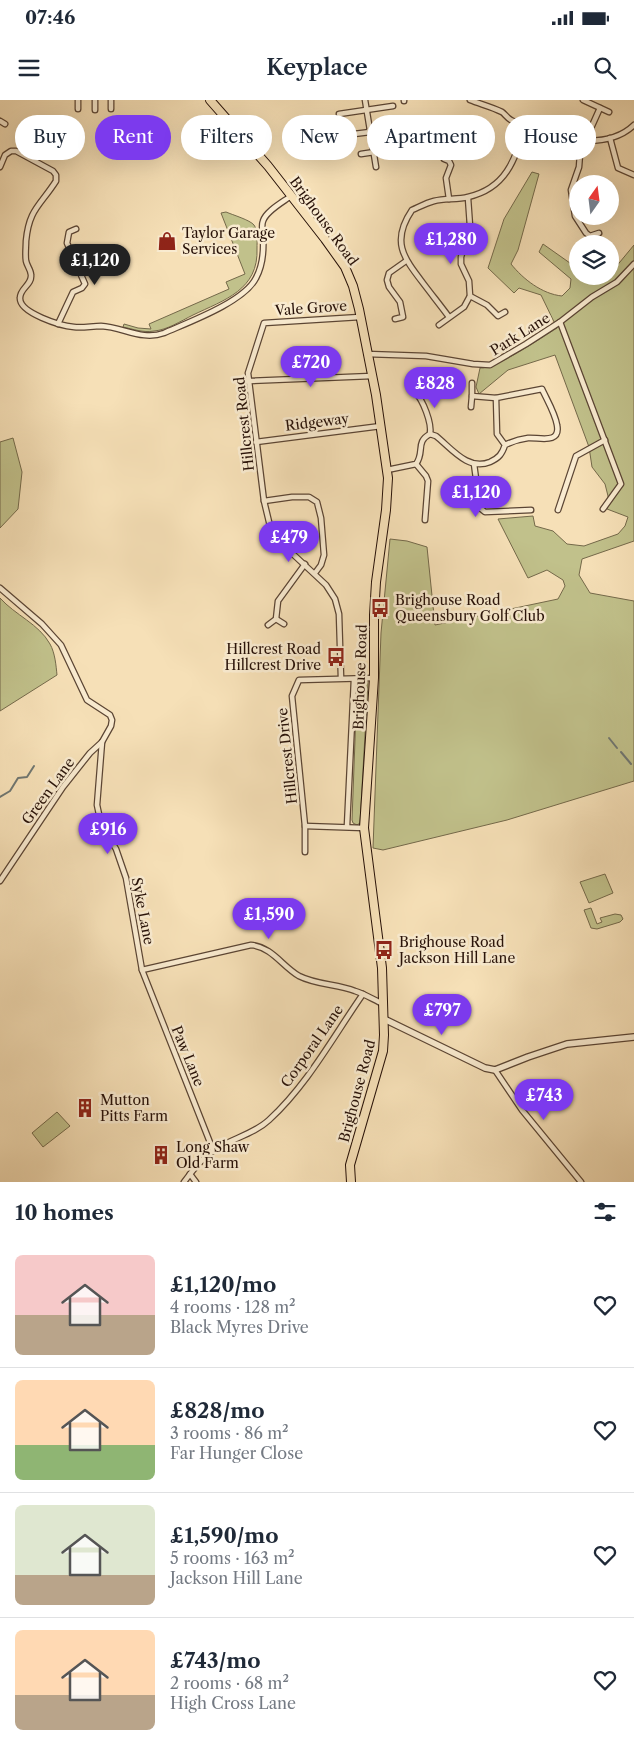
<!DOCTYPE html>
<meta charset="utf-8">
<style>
body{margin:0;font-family:"Libre Caslon Text",serif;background:#f2f2f3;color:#1f2937;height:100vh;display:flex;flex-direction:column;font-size:19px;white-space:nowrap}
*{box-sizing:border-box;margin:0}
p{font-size:16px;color:#747a83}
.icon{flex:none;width:28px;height:28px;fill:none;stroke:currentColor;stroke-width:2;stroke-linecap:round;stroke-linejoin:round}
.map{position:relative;height:1082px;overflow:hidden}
.side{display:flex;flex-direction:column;background:#fff;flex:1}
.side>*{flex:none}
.hud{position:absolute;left:15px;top:15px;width:605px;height:45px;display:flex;gap:10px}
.needle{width:32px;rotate:14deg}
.fabs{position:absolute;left:569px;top:75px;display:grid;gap:10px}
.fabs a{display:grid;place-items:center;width:50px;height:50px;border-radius:50%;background:#fff;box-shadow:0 5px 20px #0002;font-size:25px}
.price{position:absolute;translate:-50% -42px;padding:0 11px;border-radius:18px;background:#7c3aed;color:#fff;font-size:16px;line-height:32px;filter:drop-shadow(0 1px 2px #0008)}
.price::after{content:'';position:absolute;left:50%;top:30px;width:15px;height:11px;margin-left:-8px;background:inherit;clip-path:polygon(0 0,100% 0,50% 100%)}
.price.active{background:#222;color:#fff}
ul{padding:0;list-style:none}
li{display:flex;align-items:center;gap:15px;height:125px;padding:0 15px}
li+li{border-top:1px solid #e0e1e3}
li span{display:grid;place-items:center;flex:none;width:140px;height:100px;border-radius:8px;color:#555}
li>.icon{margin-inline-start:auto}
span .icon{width:60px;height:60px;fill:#fffc;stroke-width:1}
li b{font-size:21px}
h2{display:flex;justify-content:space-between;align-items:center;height:60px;padding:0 15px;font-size:21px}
.tag{padding:0 18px;border-radius:22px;background:#fff;box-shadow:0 5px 20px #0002;font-size:18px;line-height:45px}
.tag.active{background:#7c3aed;color:#fff}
.status{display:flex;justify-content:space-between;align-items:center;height:35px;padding:0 25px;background:#fff;direction:ltr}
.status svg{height:14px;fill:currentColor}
header{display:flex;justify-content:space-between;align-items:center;height:65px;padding:0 15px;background:#fff;font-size:22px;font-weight:600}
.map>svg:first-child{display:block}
.green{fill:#c1c18b;stroke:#74694a}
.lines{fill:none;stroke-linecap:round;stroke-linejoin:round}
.stream{stroke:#707772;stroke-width:2}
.minor-casing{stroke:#5b4534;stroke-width:7}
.tertiary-casing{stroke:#5b4534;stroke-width:8}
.primary-casing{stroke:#271108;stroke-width:10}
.minor{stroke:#f9ebd0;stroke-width:4.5}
.tertiary{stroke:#f9ebd0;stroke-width:5.5}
.primary{stroke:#f6e0b7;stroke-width:8}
.labels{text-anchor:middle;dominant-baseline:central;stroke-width:5;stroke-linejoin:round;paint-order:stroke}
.street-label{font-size:14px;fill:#271108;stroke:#f9ebd0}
.poi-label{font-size:14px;fill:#271108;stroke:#f9ebd0;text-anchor:start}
</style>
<div class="status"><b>07:46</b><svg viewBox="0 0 49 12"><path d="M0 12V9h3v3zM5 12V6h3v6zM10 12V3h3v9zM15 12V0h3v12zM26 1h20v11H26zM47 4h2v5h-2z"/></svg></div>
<header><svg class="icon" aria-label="menu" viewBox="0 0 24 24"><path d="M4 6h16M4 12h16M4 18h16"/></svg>Keyplace<svg class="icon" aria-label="search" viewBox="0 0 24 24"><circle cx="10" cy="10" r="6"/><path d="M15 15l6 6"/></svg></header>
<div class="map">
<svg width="634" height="1082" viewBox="0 0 634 1082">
<rect width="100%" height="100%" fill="#f6e0b7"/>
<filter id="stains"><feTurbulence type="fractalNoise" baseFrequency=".004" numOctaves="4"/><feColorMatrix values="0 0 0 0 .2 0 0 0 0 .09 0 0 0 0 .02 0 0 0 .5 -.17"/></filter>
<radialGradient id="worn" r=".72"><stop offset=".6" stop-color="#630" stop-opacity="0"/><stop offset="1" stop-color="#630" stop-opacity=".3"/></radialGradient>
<g class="green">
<path d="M532 72 539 74 518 150 511 164C523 179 542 194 562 196L570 188 571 179 539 152 543 144 577 168 578 176H610V174L634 145V441L582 459 579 475 590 493 634 501V681L507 720 383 750 373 748 381 533 390 439 407 441 427 447 435 525 558 499 565 486 563 480 547 470 528 478 498 419 533 416 535 426 553 431 567 444 584 446 618 434 625 426 628 417 607 409 608 396 605 384 592 367 589 347 555 255 508 270 479 294 476 287 480 268C496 269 541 238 557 228L541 195 519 188 514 193 488 168 504 119Z"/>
<path d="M226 112C233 115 250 120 254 125 258 130 257 142 257 148 259 190 224 200 193 215 181 221 167 230 154 231 143 233 133 229 123 227L124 224 138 228 151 229 149 224 229 189 226 182 245 174 221 113Z"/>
<polygon points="13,338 22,372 18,409 0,428 0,342"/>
<path d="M0 498C15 515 39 524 50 544 55 553 56 565 57 575L0 611Z"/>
<polygon points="364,580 368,582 360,723 357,725 353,723 352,720 357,587 360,582"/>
<polygon points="605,774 613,793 589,803 580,782"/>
<polygon points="591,808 597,824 602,822 600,818 615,814 621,815 623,819 620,822 597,829 591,828 584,810"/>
<polygon points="57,1012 70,1026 43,1047 32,1033"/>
</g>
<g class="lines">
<g class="stream">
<polyline points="609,638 617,648"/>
<polyline points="621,652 631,664"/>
<polyline points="0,697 10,691 18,678 27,677 34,666"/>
</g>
<g class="minor-casing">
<g id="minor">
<polyline points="95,0 95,10"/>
<polyline points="111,0 111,9"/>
<polyline points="365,0 376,67"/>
<polyline points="404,0 404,1"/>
<path d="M470 0C480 4 492 7 502 12 505 14 507 18 511 20 543 37 604 54 634 25"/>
<polyline points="583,0 609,12"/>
<polyline points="78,9 78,0"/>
<polyline points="339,14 393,6"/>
<polyline points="0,21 5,24"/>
<polyline points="369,31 398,27"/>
<polyline points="346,35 370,32"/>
<polyline points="610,38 618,68 634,75"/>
<polyline points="581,41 579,67 571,90 575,116 586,133 590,136 599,133"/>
<polyline points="592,41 591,28 600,8"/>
<polyline points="361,54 401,48"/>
<polyline points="444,59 449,61 451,65 446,78 449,99"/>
<path d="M0 67 5 55 11 51H16L53 71 56 75V81C40 106 29 109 26 141 26 147 25 155 26 161 27 166 31 170 31 175 32 185 20 188 20 198 19 213 61 226 74 227 83 228 92 226 101 226 123 227 142 241 164 233 189 222 244 202 256 178 263 165 264 152 263 137 263 133 261 126 263 121 266 111 283 102 291 96"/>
<polyline points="470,196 487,205 498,216 505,212"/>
<path d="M449 217C441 206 432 195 423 183 403 157 391 141 412 110 419 107 426 103 434 101 445 98 457 100 468 97 507 88 515 59 525 26"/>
<polyline points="395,219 403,217 400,202 389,187 387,180 389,173 406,161"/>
<polyline points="560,222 621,384 603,409"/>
<polyline points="58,224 73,192 82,188 85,184 67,143 69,132 76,129"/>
<polyline points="439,225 464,207 470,196 469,181 461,164 461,157 470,126 468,98"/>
<polyline points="367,254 426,256 473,264 490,265 526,244 560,222 592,197 617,182 634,164"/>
<polyline points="249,281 372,276"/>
<polyline points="472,283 472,296 496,298"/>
<path d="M415 292C423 300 432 323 430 334"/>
<polyline points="471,307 472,296"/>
<polyline points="256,342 381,326"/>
<polyline points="416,364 426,376 428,381 425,420"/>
<polyline points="474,364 480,408 485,412 531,410"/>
<path d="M387 370 416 364C425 352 415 342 430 334L436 336C452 349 468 371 490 362 499 358 502 354 505 345L497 334 496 298 542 289C547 300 555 313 557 325 561 345 538 337 528 338 520 339 513 341 505 345"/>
<polyline points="264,401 292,397 309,397 317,402 321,418 324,455 321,465 315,473"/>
<polyline points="558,410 576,356 605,340"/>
<polyline points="0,488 42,524 61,545 87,600 110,615 112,620 111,626 102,642 90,653 63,687 0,781"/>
<polyline points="276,519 284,524"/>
<polyline points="268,525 276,519 278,501 305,464"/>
<polyline points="341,578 339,514 335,499 326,485 280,442 270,426 264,401 248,273 264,223 360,217"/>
<polyline points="102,642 97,705 100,719 105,731 116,749 126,778 142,870 213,1050"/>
<polyline points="305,726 364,728"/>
<polyline points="347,726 354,579"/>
<polyline points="305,752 305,726 292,596 299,580 374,578"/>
<path d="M142 870 251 845C272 847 282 866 299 876 317 885 337 884 355 891 365 894 374 900 383 904"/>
<polyline points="495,970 522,1010 581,1082"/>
<polyline points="190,1074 196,1082"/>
<path d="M184 1082C193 1070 203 1057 216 1049 233 1038 254 1034 269 1020 308 984 333 937 363 894"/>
</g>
</g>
<g class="tertiary-casing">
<polyline id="tertiary" points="384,919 485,968 495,970 528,957 567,944 634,937"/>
</g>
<g class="primary-casing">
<polyline id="primary" points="210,0 268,66 325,139 345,167 353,186 359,209 376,295 388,378 386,410 376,482 374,515 374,578 364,728 382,868 384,935 383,951 350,1065 351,1082"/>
</g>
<use href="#minor" class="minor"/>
<use href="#tertiary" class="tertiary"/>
<use href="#primary" class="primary"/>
</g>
<defs>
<g id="shop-bare" transform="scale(1.5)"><path d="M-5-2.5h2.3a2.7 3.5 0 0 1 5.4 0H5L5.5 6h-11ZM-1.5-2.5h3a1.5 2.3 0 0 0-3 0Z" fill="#8f2418" stroke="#f9ebd0" stroke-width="2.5" paint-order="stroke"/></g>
<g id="bus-bare" transform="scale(1.5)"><path d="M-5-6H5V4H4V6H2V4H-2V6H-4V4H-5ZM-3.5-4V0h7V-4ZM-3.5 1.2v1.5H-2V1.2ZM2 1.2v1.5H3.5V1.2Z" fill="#8f2418" stroke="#f9ebd0" stroke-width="2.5" paint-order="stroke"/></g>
<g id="building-bare" transform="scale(1.5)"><path d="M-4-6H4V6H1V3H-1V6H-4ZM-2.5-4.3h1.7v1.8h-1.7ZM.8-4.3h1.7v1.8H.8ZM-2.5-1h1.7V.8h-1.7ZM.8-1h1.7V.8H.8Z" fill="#8f2418" stroke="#f9ebd0" stroke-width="2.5" paint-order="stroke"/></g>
</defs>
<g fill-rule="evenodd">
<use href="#shop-bare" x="167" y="141"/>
<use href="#bus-bare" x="380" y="508"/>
<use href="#bus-bare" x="336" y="557"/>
<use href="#bus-bare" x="384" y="850"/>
<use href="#building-bare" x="85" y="1008"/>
<use href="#building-bare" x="161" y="1055"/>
</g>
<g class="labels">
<g class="street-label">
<text transform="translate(324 121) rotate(54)">Brighouse Road</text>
<text transform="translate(311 208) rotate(-4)">Vale Grove</text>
<text transform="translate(520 234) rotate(-32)">Park Lane</text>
<text transform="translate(317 322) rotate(-7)">Ridgeway</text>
<text transform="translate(244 324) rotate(-96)">Hillcrest Road</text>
<text transform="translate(360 577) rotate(-88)">Brighouse Road</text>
<text transform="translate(287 656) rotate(-96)">Hillcrest Drive</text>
<text transform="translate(48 691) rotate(-54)">Green Lane</text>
<text transform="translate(143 811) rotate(79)">Syke Lane</text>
<text transform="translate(312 946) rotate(-55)">Corporal Lane</text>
<text transform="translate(188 956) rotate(68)">Paw Lane</text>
<text transform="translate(357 991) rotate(-75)">Brighouse Road</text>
</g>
<g class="poi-label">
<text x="182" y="133">Taylor Garage<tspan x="182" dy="16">Services</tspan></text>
<text x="395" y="500">Brighouse Road<tspan x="395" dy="16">Queensbury Golf Club</tspan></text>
<text x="321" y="549" text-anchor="end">Hillcrest Road<tspan x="321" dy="16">Hillcrest Drive</tspan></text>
<text x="399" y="842">Brighouse Road<tspan x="399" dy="16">Jackson Hill Lane</tspan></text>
<text x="100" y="1000">Mutton<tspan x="100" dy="16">Pitts Farm</tspan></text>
<text x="176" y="1047">Long Shaw<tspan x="176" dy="16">Old Farm</tspan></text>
</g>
</g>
<rect width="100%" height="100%" filter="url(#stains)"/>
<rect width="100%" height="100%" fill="url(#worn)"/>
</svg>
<div class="fabs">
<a><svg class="needle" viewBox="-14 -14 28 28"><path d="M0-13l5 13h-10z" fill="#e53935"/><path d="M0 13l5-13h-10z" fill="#747a83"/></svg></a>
<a><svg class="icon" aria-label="layers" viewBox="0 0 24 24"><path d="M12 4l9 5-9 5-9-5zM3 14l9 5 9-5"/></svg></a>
</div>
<b class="price" style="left:451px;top:165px">£1,280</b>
<b class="price active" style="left:95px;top:186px">£1,120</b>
<b class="price" style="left:311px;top:288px">£720</b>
<b class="price" style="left:435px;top:309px">£828</b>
<b class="price" style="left:476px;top:418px">£1,120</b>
<b class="price" style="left:289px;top:463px">£479</b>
<b class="price" style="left:108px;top:755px">£916</b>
<b class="price" style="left:269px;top:840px">£1,590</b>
<b class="price" style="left:442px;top:936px">£797</b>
<b class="price" style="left:544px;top:1021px">£743</b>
<div class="hud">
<a class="tag">Buy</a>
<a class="tag active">Rent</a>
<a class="tag">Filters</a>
<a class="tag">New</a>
<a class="tag">Apartment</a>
<a class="tag">House</a>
</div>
</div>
<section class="side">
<h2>10 homes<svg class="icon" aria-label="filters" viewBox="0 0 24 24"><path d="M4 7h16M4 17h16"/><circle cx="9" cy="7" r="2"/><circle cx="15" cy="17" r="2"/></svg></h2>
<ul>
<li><span style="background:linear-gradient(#f6c9c9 60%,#b9a48a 0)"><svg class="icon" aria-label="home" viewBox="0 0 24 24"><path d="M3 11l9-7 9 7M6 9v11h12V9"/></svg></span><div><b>£1,120/mo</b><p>4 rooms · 128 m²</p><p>Black Myres Drive</p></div><svg class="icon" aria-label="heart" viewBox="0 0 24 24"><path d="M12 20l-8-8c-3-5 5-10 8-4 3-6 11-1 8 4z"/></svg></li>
<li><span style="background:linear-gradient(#ffd9b3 65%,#8fb573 0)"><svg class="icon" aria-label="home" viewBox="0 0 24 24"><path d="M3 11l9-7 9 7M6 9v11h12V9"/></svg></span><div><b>£828/mo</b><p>3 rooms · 86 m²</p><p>Far Hunger Close</p></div><svg class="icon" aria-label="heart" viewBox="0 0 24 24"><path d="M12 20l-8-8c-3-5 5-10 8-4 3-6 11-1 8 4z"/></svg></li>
<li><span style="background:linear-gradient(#dfe7d0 70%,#b9a48a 0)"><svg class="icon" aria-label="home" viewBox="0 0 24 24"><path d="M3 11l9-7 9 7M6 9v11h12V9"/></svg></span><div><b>£1,590/mo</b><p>5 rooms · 163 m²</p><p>Jackson Hill Lane</p></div><svg class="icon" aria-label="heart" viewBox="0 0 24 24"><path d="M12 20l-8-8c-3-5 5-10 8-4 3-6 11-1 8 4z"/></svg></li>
<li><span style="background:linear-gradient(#ffd9b3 65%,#b9a48a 0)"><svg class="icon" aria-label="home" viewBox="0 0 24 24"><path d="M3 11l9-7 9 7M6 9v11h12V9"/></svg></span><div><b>£743/mo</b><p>2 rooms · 68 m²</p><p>High Cross Lane</p></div><svg class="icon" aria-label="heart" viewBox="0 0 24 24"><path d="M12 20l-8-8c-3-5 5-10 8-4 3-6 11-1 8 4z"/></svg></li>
</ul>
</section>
